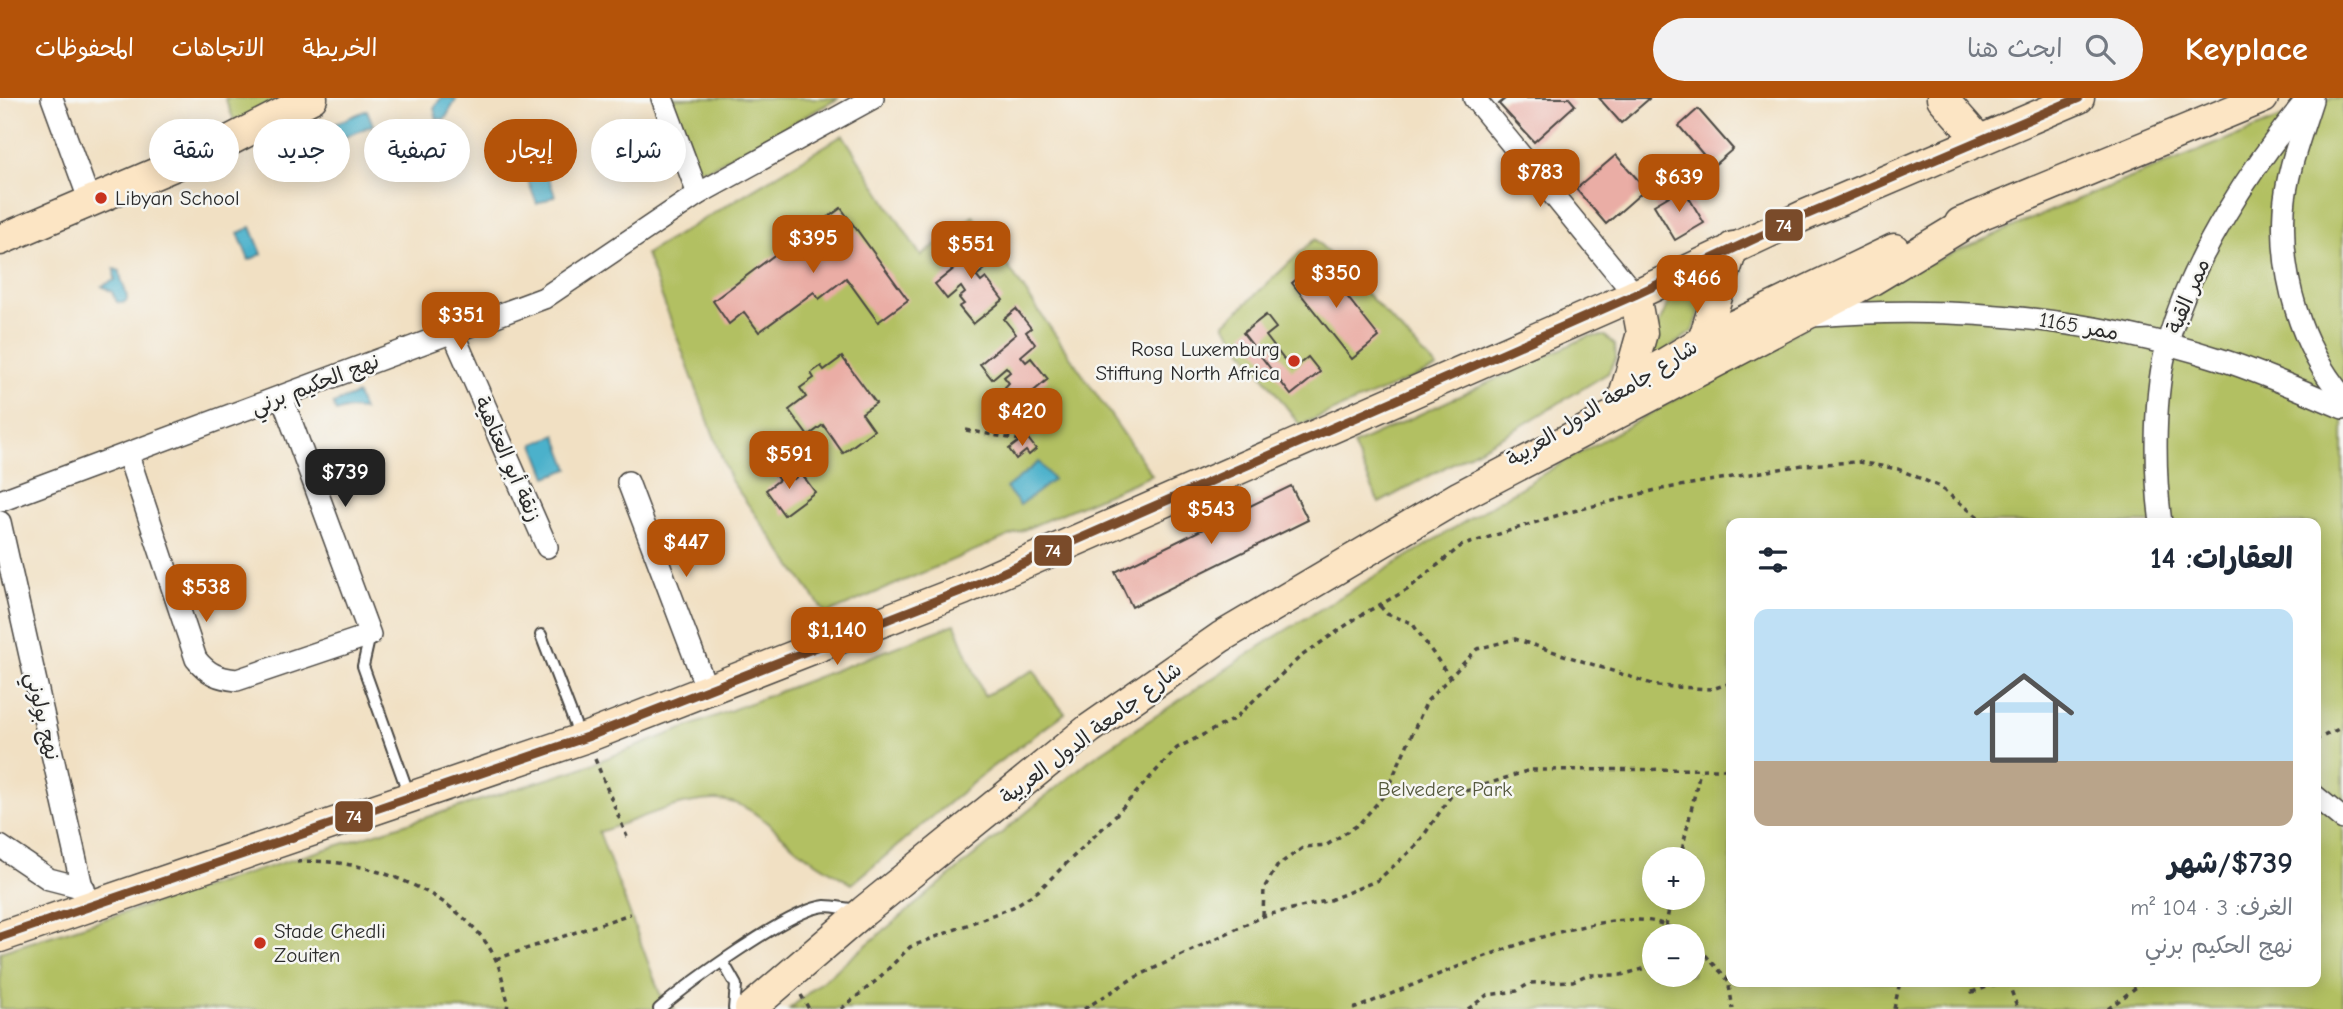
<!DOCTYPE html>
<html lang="ar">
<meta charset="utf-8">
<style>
body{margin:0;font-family:"Comic Neue","Playpen Sans Arabic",sans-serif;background:#f2f2f3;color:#1f2937;direction:rtl;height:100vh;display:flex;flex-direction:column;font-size:26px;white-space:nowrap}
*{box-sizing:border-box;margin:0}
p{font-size:23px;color:#747a83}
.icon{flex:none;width:38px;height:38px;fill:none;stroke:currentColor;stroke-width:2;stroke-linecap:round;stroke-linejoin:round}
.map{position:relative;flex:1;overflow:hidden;direction:ltr}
.sheet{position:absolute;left:1726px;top:420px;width:595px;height:469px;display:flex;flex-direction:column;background:#fff;border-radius:14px;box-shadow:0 4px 18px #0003;direction:rtl}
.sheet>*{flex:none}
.top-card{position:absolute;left:21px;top:21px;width:665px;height:63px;direction:rtl;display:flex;gap:14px}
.controls{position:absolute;left:1642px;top:749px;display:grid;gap:14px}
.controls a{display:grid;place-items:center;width:63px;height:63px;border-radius:50%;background:#fff;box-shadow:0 4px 18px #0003;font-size:35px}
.price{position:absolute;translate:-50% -60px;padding:0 16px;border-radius:14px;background:#b45309;color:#fff;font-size:23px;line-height:46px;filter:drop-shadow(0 2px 4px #0008)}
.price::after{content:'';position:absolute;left:50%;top:42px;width:21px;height:16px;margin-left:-10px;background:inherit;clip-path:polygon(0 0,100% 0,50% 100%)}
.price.on{background:#222;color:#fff}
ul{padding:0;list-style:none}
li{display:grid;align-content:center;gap:14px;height:371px;padding:0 28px}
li+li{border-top:2px solid #e0e1e3}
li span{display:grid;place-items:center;height:217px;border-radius:14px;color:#555}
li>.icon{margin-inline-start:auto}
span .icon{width:126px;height:126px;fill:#fffc;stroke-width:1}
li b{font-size:30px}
h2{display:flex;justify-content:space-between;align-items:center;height:84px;padding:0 28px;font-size:30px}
.tag{padding:0 24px;border-radius:32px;background:#fff;box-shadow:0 4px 18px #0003;font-size:24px;line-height:63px}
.tag.on{background:#b45309;color:#fff}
header{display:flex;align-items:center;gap:42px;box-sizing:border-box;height:98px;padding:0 35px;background:#b45309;color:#fff}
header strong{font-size:33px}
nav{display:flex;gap:38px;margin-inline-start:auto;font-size:24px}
.search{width:490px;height:63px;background:#f2f2f3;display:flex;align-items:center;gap:18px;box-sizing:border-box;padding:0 24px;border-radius:38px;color:#747a83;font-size:26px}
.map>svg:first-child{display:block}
.green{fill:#b2c062;stroke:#6e7646;stroke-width:2;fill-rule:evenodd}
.water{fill:#4cb1cb;stroke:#3c6e7b;stroke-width:2}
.building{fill:#eaada5}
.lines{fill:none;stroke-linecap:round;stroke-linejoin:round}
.lane-casing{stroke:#494642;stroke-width:14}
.street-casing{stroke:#494642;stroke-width:24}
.secondary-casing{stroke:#494642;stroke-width:33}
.path{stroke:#494642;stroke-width:3.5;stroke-dasharray:5 5;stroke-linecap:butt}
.lane{stroke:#fff;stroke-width:10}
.street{stroke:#fff;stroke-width:21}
.secondary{stroke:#fce5c4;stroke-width:30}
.bus-1-casing{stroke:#f6f6f2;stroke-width:14}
.bus-1{stroke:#7a4b2a;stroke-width:9}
.poi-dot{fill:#c8321e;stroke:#f6f6f2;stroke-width:2.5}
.labels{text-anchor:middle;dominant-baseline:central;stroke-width:5;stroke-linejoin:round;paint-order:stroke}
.poi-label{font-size:21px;fill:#2b2b2b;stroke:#f6f6f2;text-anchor:start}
.street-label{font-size:21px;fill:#2b2b2b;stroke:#f6f6f2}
.park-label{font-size:21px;fill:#54583c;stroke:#f6f6f2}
.line-badge{stroke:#f6f6f2;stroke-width:2.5}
.badge-label{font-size:19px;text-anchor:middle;font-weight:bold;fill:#fff}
</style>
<header>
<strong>Keyplace</strong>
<div class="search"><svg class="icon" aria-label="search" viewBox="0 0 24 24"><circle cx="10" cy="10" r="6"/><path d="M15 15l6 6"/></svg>ابحث هنا</div>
<nav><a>الخريطة</a><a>الاتجاهات</a><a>المحفوظات</a></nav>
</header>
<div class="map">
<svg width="2343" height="911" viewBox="0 0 2343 911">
<rect width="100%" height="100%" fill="#f6f6f2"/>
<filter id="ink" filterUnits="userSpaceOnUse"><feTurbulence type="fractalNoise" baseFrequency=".0143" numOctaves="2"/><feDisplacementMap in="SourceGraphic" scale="14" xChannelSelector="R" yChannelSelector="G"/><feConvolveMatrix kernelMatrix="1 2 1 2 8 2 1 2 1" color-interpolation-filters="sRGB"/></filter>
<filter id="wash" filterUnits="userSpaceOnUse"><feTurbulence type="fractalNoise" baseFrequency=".00686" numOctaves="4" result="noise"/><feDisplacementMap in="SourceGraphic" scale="28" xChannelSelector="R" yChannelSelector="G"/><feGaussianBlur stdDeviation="1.57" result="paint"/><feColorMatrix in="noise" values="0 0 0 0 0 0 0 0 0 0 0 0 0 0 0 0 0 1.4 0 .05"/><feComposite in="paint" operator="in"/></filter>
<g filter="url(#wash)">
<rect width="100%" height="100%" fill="#f1e0c3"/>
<g class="green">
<polygon points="225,0 281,0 235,25"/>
<polygon points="670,0 839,0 708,71 698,71"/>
<path d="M2331 0H2343V911H789L1091 661 1273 540 1553 370 1883 185 2078 101ZM1731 425H2315V884H1731ZM1654 761H1692V800H1654ZM1654 838H1692V877H1654Z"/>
<polygon points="843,37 921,158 973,118 1152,377 826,516 730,381 646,156"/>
<polygon points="1315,141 1437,270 1300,327 1224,226"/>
<polygon points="1712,177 1693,233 1647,265 1655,235 1669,203"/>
<polygon points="1589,238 1605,238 1615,247 1616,260 1608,275 1518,330 1379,405 1353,347"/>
<path d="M955 526 984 598 1034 572 1048 595 1065 615 988 672 852 786C834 775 814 764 797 751 774 732 749 701 715 702 677 702 635 723 599 734L660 896 675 911H0V854L576 672Z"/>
</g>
<g class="water">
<polygon points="441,0 457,0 445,21 437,21 434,10"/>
<polygon points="367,12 373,27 338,42 332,27"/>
<polygon points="304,32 310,45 283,57 278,44"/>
<polygon points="542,61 555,98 537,106 523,69"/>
<polygon points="251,129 262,156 249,162 238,135"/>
<path d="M114 171 120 173C120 185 127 191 127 202L123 205 117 204 112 194 102 188 115 182Z"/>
<polygon points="357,296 363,312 345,311 336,314 333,306"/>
<polygon points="556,337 569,371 547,379 534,346"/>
<polygon points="1039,364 1053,382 1020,407 1006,390"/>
</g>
<g id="blocks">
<g class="building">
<polygon points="1506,0 1569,0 1575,7 1534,44 1499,6"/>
<polygon points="1599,0 1650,0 1621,25"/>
<polygon points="1698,11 1733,51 1713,68 1679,28"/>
<polygon points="1616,57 1646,91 1606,126 1576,91"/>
<polygon points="1683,90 1704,125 1675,142 1654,107"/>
<polygon points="841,110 908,202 878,224 846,180 819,201 814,194 759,234 744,214 729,226 713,203 785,149 779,140 795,128 802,138"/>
<polygon points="971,131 986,150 980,155 990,167 976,178 981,184 986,180 1003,202 973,226 959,209 964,206 959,200 965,195 961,189 947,201 935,186 971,157 958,141"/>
<polygon points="1319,163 1379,239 1352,261 1292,185"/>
<polygon points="1016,211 1031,230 1026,234 1035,246 1021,258 1026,264 1031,260 1048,281 1018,306 1005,289 1009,285 1004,279 1010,274 1006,269 992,281 980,266 1016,236 1004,221"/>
<polygon points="1266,217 1276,230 1266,238 1292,272 1308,259 1320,274 1291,297 1243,235"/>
<polygon points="842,259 876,305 862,315 874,332 843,355 823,327 808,338 789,312 806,299 800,290 814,280 811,275 821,268 824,272"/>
<polygon points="1026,338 1036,351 1029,357 1026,353 1016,361 1009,351"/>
<polygon points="784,369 794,381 801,375 815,394 784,417 766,392 779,382 774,376"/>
<polygon points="1291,388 1308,422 1132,509 1115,474"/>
</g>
</g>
</g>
<g filter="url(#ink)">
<use href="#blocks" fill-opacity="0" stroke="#494642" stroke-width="2"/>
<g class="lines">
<g class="lane-casing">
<g id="lane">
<polyline points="370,537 363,568 409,697"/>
<polyline points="541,537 580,639"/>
<polyline points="723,864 736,887 734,911"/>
<path d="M659 911C688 886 790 811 825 808 835 808 847 811 857 812"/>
</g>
</g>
<g class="street-casing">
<g id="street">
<polyline points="52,0 90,104"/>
<polyline points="662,0 698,96"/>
<polyline points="1474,0 1635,197"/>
<path d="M2312 2C2301 37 2286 75 2284 112 2280 178 2300 248 2343 299"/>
<path d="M1812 218C1951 207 2085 218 2219 261 2261 274 2302 293 2343 310"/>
<polyline points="453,235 547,449"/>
<path d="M128 357 196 561C208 576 218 580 237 582L370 537 282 299"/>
<polyline points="628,384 707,592"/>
<polyline points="0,403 544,200 698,96 873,0"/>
<polyline points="0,424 87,811"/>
<path d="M2161 425C2154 373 2153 295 2168 244 2192 159 2252 68 2308 0"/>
<polyline points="2315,698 2343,721"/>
<polyline points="0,748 49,781 84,790"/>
</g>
</g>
<g class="secondary-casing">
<g id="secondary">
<polyline points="1942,0 1979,42"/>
<polyline points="1960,125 2263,0"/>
<polyline points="0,142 213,51 312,0"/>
<polyline points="1699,255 1733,149"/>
<polyline points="1627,288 1704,242 1894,151"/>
<polyline points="1625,295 1642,235 1635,197"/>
<polyline points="0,839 587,639 963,492 1635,197 1803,118 2079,0"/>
<polyline points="750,911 864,813 1089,631 1221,539 1460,398 1872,182 1978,118"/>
</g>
</g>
<g class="path">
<polyline points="966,332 1020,342"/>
<polyline points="1380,508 1387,516 1412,525 1449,578"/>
<polyline points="2315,642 2343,629"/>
<polyline points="595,661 627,739"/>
<polyline points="1680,761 1700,673"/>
<path d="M297 764C365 757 466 797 496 862 502 875 504 890 508 904L507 911"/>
<polyline points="1263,818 1264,790 1278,767 1304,749 1327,747 1359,726 1385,696 1427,603 1477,551 1515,541 1658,588 1712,591 1731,585"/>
<polyline points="1664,838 1671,800"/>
<polyline points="1692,842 1728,882 1733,911"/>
<polyline points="496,861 630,816"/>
<polyline points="1974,884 1972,894 2003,884"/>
<polyline points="2008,884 2018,911"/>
<polyline points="801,897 809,911"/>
<polyline points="841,911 877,882 910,849 1013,809 1038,793 1112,721 1177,650 1234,621 1300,559 1361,517 1407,492 1461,448 1562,416 1656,392 1803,367 1858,364 1898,371 1938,388 1986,425"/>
<polyline points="1084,911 1132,881 1263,818 1330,802 1378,782 1417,747 1451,698 1530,672 1731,671"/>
<path d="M1353 911C1425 884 1584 808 1656 824 1666 827 1677 833 1686 838"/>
<polyline points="1468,911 1487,897 1517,893 1530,885 1573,883 1587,877 1621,877 1654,868"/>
<polyline points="1894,911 1900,884"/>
<polyline points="2108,911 2143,884"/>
</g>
<use href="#lane" class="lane"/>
<use href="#street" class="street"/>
<use href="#secondary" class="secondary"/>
<g class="bus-1-casing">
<polyline id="bus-1" points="0,839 587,639 963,492 1635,197 1803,118 2079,0"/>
</g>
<use href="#bus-1" class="bus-1"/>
</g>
</g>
<g class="poi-dot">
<circle cx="101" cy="100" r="7"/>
<circle cx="1294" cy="263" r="7"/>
<circle cx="260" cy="845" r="7"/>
</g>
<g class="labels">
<g class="poi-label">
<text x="115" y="100">Libyan School</text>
<text x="1280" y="251" text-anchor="end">Rosa Luxemburg<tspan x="1280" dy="24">Stiftung North Africa</tspan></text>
<text x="274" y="833">Stade Chedli<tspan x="274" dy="24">Zouiten</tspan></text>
</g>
<g class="street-label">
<text transform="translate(2188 198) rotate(-67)">ممر القبة</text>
<text transform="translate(2079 228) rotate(10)">ممر 1165</text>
<text transform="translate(315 286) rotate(-21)">نهج الحكيم برني</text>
<text transform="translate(1602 305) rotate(-32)">شارع جامعة الدول العربية</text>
<text transform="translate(508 361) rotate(66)">زنقة أبو العتاهية</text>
<text transform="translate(43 618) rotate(77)">نهج بولوني</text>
<text transform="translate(1091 635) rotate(-37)">شارع جامعة الدول العربية</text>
</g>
<g class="park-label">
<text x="1445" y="691">Belvedere Park</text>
</g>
</g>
<g class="line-badge">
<rect x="1764" y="110" width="40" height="34" rx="7" fill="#7a4b2a"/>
<rect x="1033" y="436" width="40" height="33" rx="7" fill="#7a4b2a"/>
<rect x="334" y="702" width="40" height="33" rx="7" fill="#7a4b2a"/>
</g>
<g class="badge-label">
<text x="1784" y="134">74</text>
<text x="1053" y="459">74</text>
<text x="354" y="725">74</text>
</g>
</svg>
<div class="controls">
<a>+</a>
<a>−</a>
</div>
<b class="price" style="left:1540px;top:111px">$783</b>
<b class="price" style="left:1679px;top:116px">$639</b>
<b class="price" style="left:813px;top:177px">$395</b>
<b class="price" style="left:971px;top:183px">$551</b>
<b class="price" style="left:1336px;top:212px">$350</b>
<b class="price" style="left:1697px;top:217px">$466</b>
<b class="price" style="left:461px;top:254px">$351</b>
<b class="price" style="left:1022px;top:350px">$420</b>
<b class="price" style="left:789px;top:393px">$591</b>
<b class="price on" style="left:345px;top:411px">$739</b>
<b class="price" style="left:1211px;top:448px">$543</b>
<b class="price" style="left:686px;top:481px">$447</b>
<b class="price" style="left:206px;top:526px">$538</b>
<b class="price" style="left:837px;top:569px">$1,140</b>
<div class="top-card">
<a class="tag">شراء</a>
<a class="tag on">إيجار</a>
<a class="tag">تصفية</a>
<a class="tag">جديد</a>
<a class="tag">شقة</a>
</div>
<section class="sheet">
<h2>العقارات: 14<svg class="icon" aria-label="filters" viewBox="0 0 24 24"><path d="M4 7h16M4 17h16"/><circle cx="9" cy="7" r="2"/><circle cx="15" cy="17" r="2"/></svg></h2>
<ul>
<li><span style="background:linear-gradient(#bfe0f5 70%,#b9a48a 0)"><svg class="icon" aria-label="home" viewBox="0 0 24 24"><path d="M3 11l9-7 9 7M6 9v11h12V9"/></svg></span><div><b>$739/شهر</b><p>الغرف: 3 · 104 m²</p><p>نهج الحكيم برني</p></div></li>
</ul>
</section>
</div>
